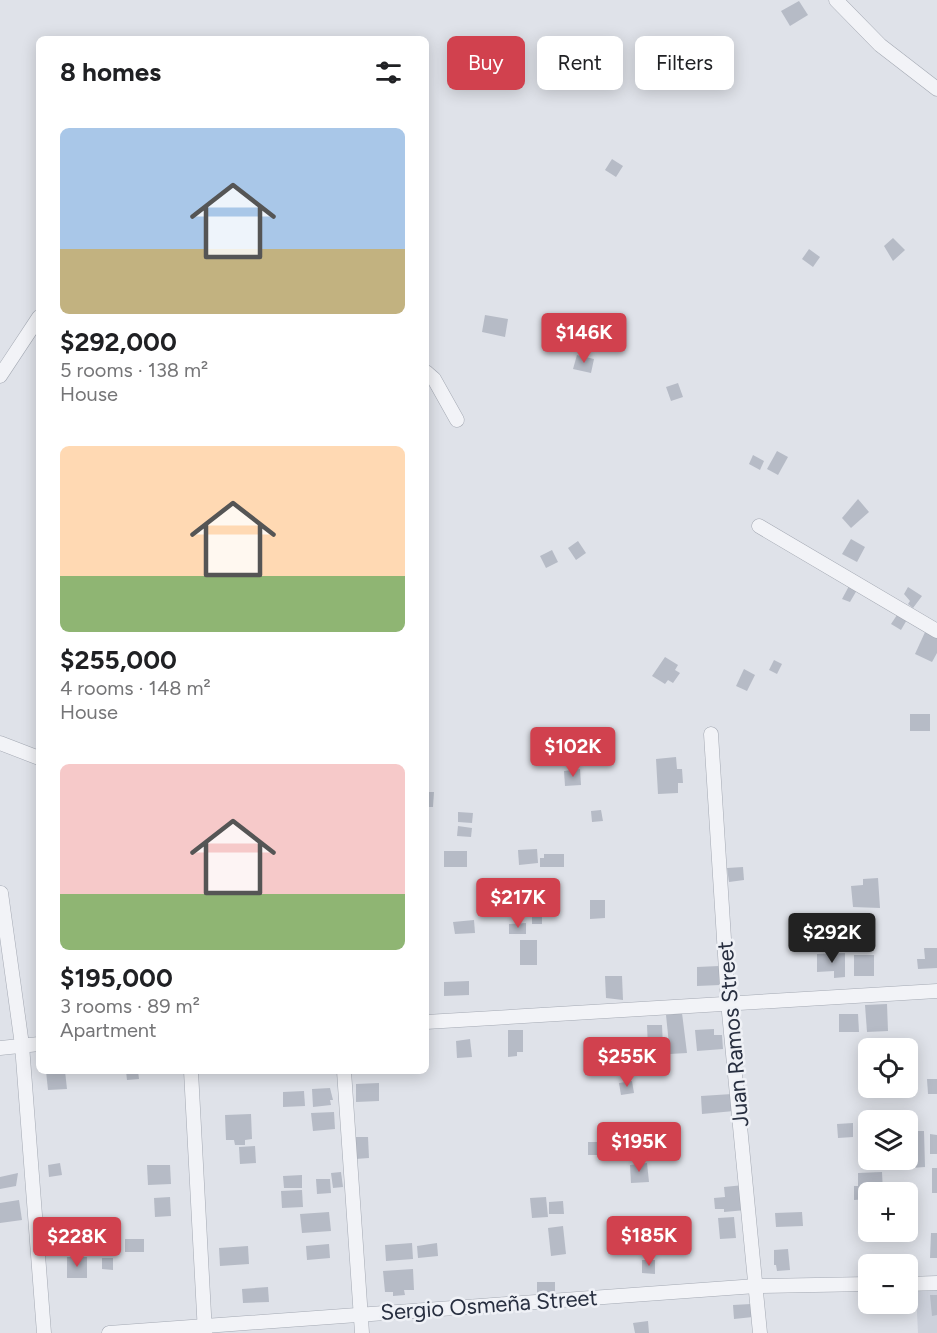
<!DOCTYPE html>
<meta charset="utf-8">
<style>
body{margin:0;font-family:Figtree,sans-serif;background:#f6f6f6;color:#202124;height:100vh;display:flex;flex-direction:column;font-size:22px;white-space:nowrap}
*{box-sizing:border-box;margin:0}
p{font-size:20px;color:#757577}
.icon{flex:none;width:33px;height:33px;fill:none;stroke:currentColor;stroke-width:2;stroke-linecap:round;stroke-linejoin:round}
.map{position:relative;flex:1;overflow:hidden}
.panel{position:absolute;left:36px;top:36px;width:393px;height:1038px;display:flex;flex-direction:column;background:#fff;border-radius:9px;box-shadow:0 3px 15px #0003}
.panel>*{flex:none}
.top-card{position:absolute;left:447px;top:36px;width:399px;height:54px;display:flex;gap:12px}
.controls{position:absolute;left:858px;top:1038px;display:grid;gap:12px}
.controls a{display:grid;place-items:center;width:60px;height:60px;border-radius:9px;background:#fff;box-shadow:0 3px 15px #0003;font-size:30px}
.price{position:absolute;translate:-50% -51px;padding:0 14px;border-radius:6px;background:#d1414e;color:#fff;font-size:20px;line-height:39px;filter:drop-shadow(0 2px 3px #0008)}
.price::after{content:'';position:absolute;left:50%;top:36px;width:18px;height:14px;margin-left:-9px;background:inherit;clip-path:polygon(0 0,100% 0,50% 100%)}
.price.current{background:#222;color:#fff}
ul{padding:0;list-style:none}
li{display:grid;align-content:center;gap:12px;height:318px;padding:0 24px}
li span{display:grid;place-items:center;height:186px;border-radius:9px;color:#555}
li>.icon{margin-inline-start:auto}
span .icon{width:108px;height:108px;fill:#fffc;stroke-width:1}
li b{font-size:26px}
h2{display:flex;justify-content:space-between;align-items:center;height:72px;padding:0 24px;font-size:26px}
.chip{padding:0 21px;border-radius:9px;background:#fff;box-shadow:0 3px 15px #0003;font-size:21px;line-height:54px}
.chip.current{background:#d1414e;color:#fff}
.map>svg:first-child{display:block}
.built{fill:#cdd1db}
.building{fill:#b6bbc6}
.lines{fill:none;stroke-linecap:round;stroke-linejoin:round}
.minor-casing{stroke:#a4a9b3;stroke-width:15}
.minor{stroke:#f2f3f7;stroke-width:14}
.labels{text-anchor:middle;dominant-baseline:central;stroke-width:5;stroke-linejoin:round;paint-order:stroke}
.street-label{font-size:22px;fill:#282f40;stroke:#eff1f6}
</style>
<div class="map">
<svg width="937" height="1333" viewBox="0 0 937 1333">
<rect width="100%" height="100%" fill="#dfe2e9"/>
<polygon class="built" points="937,1290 937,1333 918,1333 916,1291"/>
<g class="building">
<polygon points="799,1 808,15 790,26 781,11"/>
<polygon points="612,159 623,166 616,177 605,170"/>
<polygon points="893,238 905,250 893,261 884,246"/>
<polygon points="809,249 820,257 813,267 802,259"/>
<polygon points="485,315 508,319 505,337 482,332"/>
<polygon points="577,355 594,359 591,373 573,369"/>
<polygon points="678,383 683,397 671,401 666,387"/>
<polygon points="777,451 788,457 778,475 767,469"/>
<polygon points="753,455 764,461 760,470 749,464"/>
<polygon points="858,499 869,512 851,528 842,518"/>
<polygon points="851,539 865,547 857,562 842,554"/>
<polygon points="578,541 586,553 576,560 568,548"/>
<polygon points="552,550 558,562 546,568 540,556"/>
<polygon points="849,586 857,590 850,602 842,599"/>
<polygon points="908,587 922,596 913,608 908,604 910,601 904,594"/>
<polygon points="899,612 908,618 901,630 891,624"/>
<polygon points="926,630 937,635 937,653 932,662 915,654"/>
<polygon points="665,657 678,665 675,670 680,673 673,683 668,680 665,684 652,676"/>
<polygon points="774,660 782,664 777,674 769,670"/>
<polygon points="744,669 755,675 747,691 736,686"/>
<rect x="910" y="714" width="20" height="17"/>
<polygon points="676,757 677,769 682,769 683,783 678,783 678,793 658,794 656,759"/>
<polygon points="580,769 581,785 565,786 564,771"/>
<polygon points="426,792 434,792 433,807 426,807"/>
<polygon points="601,810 603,821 592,822 591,811"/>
<polygon points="458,812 473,813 472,823 458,822"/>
<polygon points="458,826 472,828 471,837 457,836"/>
<polygon points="537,849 538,863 519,865 518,850"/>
<rect x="444" y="851" width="23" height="16"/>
<polygon points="544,854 564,854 564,867 540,867 540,858 544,858"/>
<polygon points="743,867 744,880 729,882 727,868"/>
<polygon points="878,878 880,908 853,907 851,886 863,885 863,879"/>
<polygon points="534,884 550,885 550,896 534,895"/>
<polygon points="514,887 516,899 499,901 498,889"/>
<polygon points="590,900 605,900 605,918 590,919"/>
<rect x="532" y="909" width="10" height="15"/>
<polygon points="474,920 475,933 455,934 453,922"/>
<polygon points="526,923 526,934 509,934 509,924"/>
<rect x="520" y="940" width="17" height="25"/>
<polygon points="924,948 937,948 937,968 918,969 917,959 925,959"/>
<polygon points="845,953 845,977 834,978 834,971 817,972 817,954"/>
<rect x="854" y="955" width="20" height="21"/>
<polygon points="719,966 720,985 697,986 697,967"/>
<polygon points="605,976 622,976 623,1000 606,998"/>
<polygon points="469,981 469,995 444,996 444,982"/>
<polygon points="887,1004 888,1031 867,1032 865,1005"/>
<polygon points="682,1013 687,1053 670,1054 666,1015"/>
<polygon points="839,1014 858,1014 859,1032 839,1032"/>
<polygon points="647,1025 662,1025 663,1047 648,1048"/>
<polygon points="714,1029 714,1035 722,1035 723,1049 697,1051 695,1030"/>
<polygon points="508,1030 523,1030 523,1052 517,1052 517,1056 508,1057"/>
<polygon points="470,1039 472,1057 457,1058 456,1041"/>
<polygon points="46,1071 65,1071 67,1089 48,1090"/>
<polygon points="126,1071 138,1071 139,1079 127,1080"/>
<polygon points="927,1079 937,1079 937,1094 928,1094"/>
<polygon points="632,1081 634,1093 621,1095 619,1083"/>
<polygon points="379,1083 379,1101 356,1102 356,1084"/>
<polygon points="330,1088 333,1100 330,1100 331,1105 313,1107 312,1089"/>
<polygon points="304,1091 305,1106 283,1107 283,1092"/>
<polygon points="732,1094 734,1111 702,1114 701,1096"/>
<polygon points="334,1112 335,1129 313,1131 311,1113"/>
<polygon points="251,1114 252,1139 245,1140 245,1145 235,1145 234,1140 226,1140 225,1115"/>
<polygon points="853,1123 853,1137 838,1138 837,1124"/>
<polygon points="910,1131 924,1131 925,1167 911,1168"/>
<polygon points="930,1134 937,1135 937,1154 930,1154"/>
<polygon points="354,1137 368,1137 369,1158 355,1159"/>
<rect x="588" y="1142" width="12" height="13"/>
<polygon points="255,1146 256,1163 240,1164 239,1147"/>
<polygon points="60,1163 62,1175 49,1177 48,1165"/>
<polygon points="647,1163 649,1182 631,1183 630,1165"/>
<polygon points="147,1165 170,1165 171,1184 148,1185"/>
<rect x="932" y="1168" width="5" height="25"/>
<polygon points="341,1172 343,1187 333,1188 331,1173"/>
<polygon points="882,1172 883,1192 868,1192 868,1199 854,1200 854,1186 858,1186 858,1173"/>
<polygon points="18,1173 16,1186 0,1189 0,1177"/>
<polygon points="302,1175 302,1188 284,1188 283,1176"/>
<polygon points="316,1179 330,1179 331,1193 317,1194"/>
<polygon points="744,1185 746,1210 724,1212 724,1209 715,1209 714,1198 725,1197 724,1187"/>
<polygon points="302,1190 303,1207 282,1208 281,1191"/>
<polygon points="170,1197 171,1216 155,1217 154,1198"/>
<polygon points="546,1197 548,1217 532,1218 530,1198"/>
<polygon points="19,1200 22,1220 0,1223 0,1203"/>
<polygon points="563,1201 564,1214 549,1214 549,1202"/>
<polygon points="329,1212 331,1231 302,1233 300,1214"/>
<polygon points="802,1212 803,1226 776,1227 775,1213"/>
<polygon points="734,1217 736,1238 720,1239 718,1218"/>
<polygon points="631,1220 652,1221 652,1235 631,1235"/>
<polygon points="563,1226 566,1254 551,1256 548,1228"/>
<polygon points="931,1233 937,1233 937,1258 930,1258"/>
<rect x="125" y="1239" width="19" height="13"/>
<polygon points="412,1243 413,1259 386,1261 385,1245"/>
<polygon points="437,1243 438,1256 418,1258 417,1246"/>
<polygon points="329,1244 330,1258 307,1260 306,1246"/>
<polygon points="248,1246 249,1264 220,1266 219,1248"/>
<polygon points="788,1249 790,1270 777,1271 776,1265 774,1265 774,1250"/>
<rect x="67" y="1257" width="20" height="21"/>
<polygon points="102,1258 113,1258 113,1270 102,1269"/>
<polygon points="642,1260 655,1260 655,1274 642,1273"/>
<polygon points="413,1269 414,1290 404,1290 405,1295 393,1296 393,1292 385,1292 383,1271"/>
<polygon points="537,1282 555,1282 555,1293 537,1294"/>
<polygon points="268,1287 269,1302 243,1303 242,1289"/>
<polygon points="930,1295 937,1295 937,1315 932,1316"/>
<polygon points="751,1304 753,1317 734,1319 733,1305"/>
<polygon points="648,1321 649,1333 635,1333 633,1323"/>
</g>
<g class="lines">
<g class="minor-casing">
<g id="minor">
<polyline points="836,0 880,45 937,89"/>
<polyline points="426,372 434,379 457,420"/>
<polyline points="0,376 39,317"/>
<polyline points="759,526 937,631"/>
<polyline points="711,734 728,1002 760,1333"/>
<polyline points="0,743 39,758"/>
<polyline points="1,893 22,1045 44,1333"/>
<polyline points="426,1022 937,991"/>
<polyline points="0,1048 39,1044"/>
<polyline points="191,1071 205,1333"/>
<polyline points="344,1071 362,1333"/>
<polyline points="908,1284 937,1283"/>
<polyline points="109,1333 756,1286 868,1284"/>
</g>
</g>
<use href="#minor" class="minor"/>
</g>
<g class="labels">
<g class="street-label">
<text transform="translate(733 1034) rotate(-95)">Juan Ramos Street</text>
<text transform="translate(489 1305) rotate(-4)">Sergio Osmeña Street</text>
</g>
</g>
</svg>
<div class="controls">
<a><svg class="icon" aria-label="locate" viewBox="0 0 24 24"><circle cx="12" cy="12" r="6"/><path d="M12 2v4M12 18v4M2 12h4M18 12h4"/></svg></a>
<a><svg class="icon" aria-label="layers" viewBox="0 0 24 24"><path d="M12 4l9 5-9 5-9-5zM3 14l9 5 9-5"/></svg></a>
<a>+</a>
<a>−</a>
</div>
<b class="price" style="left:584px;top:364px">$146K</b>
<b class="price" style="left:573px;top:778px">$102K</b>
<b class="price" style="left:518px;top:929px">$217K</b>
<b class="price current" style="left:832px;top:964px">$292K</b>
<b class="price" style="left:627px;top:1088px">$255K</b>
<b class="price" style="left:639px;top:1173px">$195K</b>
<b class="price" style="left:649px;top:1267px">$185K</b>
<b class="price" style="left:77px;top:1268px">$228K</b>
<div class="top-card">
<a class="chip current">Buy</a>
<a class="chip">Rent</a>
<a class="chip">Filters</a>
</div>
<section class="panel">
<h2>8 homes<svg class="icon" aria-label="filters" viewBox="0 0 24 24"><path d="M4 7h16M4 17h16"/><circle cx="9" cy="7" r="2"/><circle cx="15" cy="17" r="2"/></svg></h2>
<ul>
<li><span style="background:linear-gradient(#a9c7e8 65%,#c2b280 0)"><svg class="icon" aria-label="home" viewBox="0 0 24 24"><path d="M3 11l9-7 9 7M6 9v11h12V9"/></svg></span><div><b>$292,000</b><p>5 rooms · 138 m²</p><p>House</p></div></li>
<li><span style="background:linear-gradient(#ffd9b3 70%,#8fb573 0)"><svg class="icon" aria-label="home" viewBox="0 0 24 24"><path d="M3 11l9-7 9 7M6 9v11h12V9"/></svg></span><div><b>$255,000</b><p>4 rooms · 148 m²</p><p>House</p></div></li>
<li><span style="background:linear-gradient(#f6c9c9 70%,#8fb573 0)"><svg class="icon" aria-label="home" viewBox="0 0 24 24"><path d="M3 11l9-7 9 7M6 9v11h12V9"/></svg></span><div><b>$195,000</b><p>3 rooms · 89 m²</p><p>Apartment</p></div></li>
</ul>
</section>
</div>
